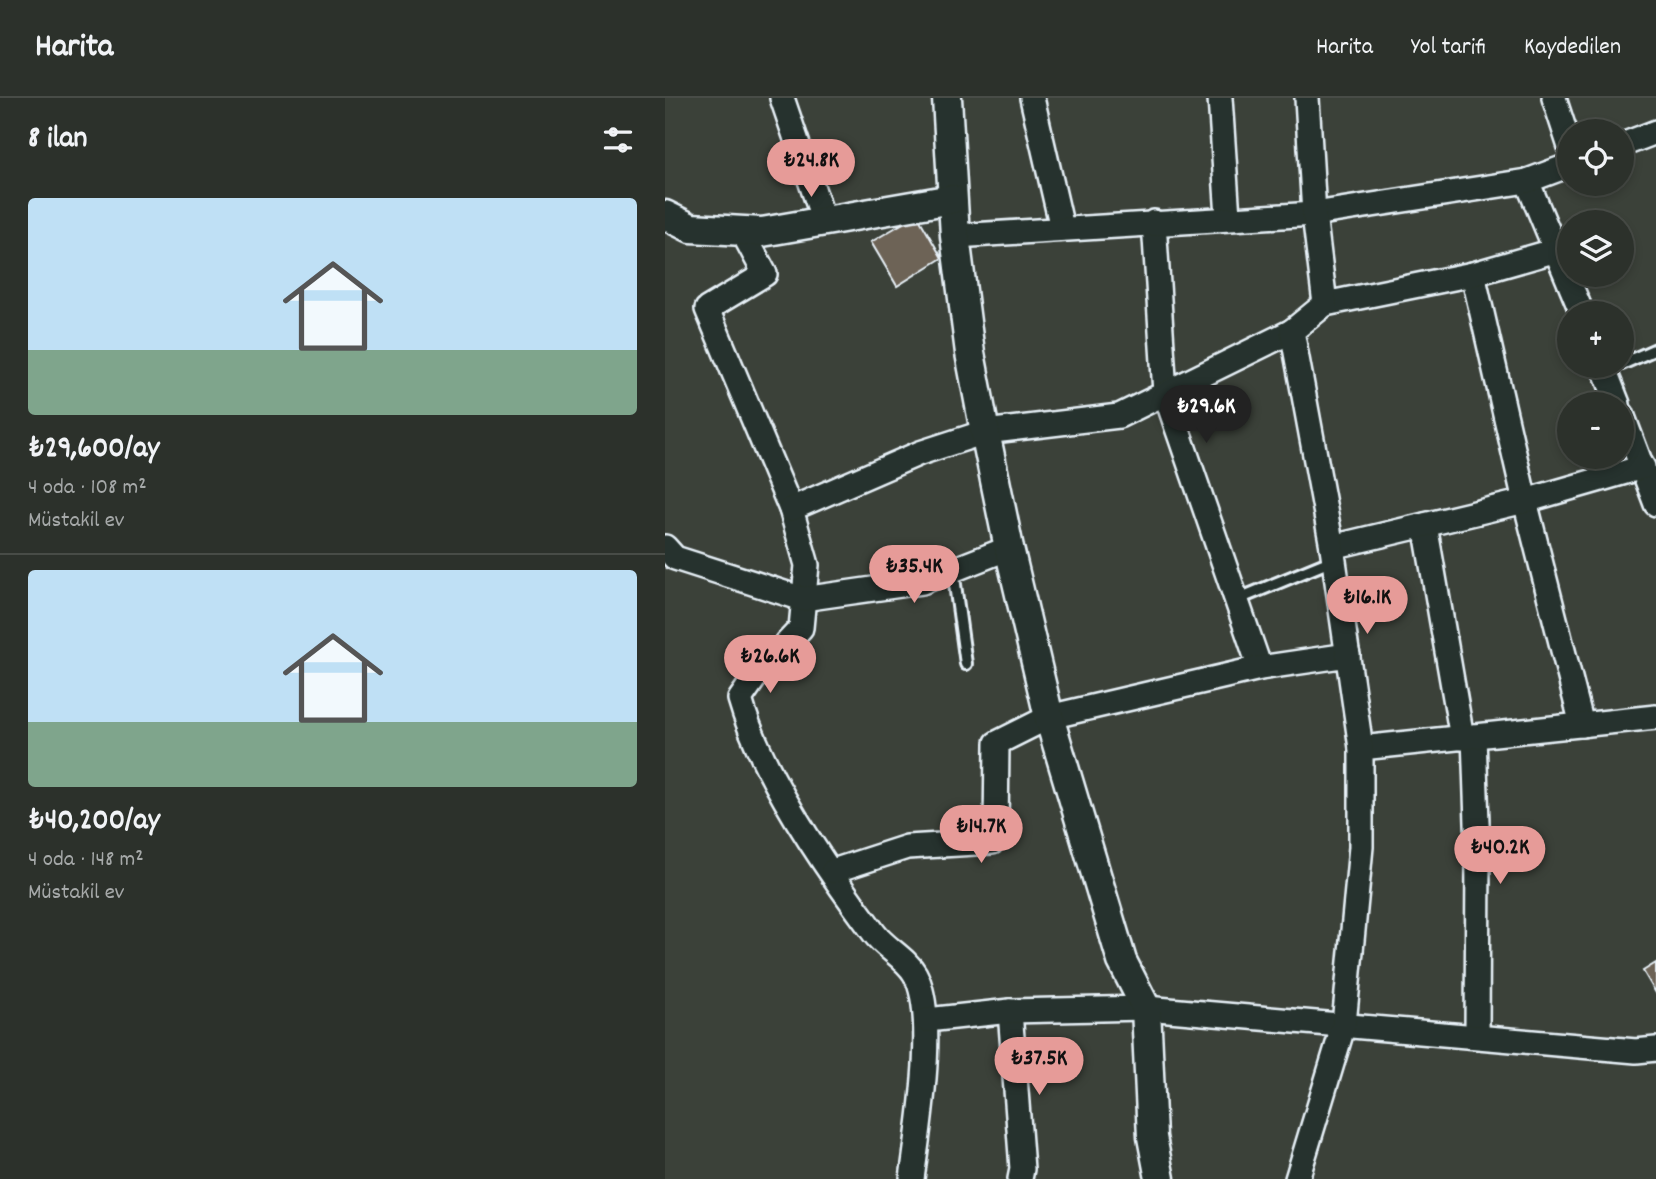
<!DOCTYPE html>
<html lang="tr">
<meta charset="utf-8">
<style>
body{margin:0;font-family:Dekko,sans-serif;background:#343933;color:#f1f3f6;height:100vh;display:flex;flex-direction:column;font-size:26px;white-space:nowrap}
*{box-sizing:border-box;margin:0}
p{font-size:23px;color:#a6a9a9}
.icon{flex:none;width:38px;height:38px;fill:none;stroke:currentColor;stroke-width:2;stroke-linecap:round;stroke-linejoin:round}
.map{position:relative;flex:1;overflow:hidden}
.panel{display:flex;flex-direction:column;background:#2c312b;width:665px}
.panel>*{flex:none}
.fabs{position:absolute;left:892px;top:21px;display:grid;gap:14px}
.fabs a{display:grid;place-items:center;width:77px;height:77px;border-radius:50%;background:#2c312b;box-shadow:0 4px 10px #0003,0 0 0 2px #484c47;font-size:35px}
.price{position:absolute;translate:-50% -60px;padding:0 16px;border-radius:24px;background:#e69b98;color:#111;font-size:23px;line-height:46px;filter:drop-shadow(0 2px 4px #0008)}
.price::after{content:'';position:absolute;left:50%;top:42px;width:21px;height:16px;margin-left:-10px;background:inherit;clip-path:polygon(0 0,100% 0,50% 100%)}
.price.on{background:#222;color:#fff}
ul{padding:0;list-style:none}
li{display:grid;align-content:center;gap:14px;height:371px;padding:0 28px}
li+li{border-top:2px solid #484c47}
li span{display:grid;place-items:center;height:217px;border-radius:7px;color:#555}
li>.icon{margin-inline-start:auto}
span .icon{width:126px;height:126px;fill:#fffc;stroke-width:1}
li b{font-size:30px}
h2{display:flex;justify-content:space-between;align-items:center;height:84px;padding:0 28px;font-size:30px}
header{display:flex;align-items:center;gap:42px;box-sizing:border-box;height:98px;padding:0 35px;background:#2c312b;border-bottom:2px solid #484c47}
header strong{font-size:33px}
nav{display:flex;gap:38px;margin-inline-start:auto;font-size:24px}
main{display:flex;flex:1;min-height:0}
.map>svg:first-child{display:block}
.building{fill:#6d6356;stroke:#e8f1f8;stroke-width:2}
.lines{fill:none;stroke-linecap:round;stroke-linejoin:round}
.service-casing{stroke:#e8f1f8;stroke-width:16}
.minor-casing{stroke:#e8f1f8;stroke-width:28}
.tertiary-casing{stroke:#e8f1f8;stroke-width:33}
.service{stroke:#26332d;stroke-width:10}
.minor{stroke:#26332d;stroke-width:23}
.tertiary{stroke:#26332d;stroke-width:28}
</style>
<header>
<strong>Harita</strong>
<nav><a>Harita</a><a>Yol tarifi</a><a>Kaydedilen</a></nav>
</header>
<main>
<section class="panel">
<h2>8 ilan<svg class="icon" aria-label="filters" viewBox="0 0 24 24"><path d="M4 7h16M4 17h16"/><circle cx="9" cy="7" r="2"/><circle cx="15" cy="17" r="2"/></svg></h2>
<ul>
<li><span style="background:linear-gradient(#bfe0f5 70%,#7fa58c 0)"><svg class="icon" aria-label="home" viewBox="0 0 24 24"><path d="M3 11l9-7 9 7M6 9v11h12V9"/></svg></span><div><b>₺29,600/ay</b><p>4 oda · 108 m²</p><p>Müstakil ev</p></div></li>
<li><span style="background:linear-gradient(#bfe0f5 70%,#7fa58c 0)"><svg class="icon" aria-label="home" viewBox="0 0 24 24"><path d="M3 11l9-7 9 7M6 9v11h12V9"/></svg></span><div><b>₺40,200/ay</b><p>4 oda · 148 m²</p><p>Müstakil ev</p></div></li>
</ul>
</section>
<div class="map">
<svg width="991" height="1081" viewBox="0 0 991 1081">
<rect width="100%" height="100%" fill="#3b4139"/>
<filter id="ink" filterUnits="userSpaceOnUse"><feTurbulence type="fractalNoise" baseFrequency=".0143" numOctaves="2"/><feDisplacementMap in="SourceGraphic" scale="14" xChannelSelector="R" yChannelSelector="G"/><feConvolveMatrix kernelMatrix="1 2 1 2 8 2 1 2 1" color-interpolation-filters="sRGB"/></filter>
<g filter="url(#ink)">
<g class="building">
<polygon points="252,117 277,160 232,188 206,144"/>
<polygon points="991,865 991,895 978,873"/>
</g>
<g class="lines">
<g class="service-casing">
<g id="service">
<polyline points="957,266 991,251"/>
<polyline points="288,472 301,566"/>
<polyline points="571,502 668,462"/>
</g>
</g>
<g class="minor-casing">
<g id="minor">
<polyline points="117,0 159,123"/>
<polyline points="367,0 397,130"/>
<polyline points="555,0 563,119"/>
<polyline points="889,0 905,49"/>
<polyline points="957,47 991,34"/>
<polyline points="862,83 917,215"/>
<polyline points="489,124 500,295 595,570"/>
<path d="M77 133 100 176 42 211 126 411 142 467 136 530 91 578 75 601C96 676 162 772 209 835 220 850 241 860 250 876 273 918 253 1033 247 1081"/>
<polyline points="290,138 649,116 862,83 905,67"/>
<polyline points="808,176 860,403 917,627"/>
<polyline points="660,206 808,176 892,152"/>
<polyline points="938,268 953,306"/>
<polyline points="957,316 991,406"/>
<polyline points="126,411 255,355 320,334 454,318 627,233"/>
<polyline points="760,427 797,640"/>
<polyline points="0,449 10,460 138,501 257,484 344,450"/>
<polyline points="667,449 860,403 978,369"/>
<polyline points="809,638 813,754 812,938"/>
<polyline points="696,650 991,619"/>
<polyline points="168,773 242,749 327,744 331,735 332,645 384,619 595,570 683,557"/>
<polyline points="345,913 357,1071 355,1081"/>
<polyline points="262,922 345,913 481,910 971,953 991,951"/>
<polyline points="632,1081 679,926 696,749 696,650 667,449 627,233 660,206 649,116 642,0"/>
</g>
</g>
<g class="tertiary-casing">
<g id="tertiary">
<polyline points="282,0 290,138 305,255 320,334 344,450 384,619 457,863 481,910 487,1039 495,1081"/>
<polyline points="0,117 26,130 97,134 287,101"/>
</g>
</g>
<use href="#service" class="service"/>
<use href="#minor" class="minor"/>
<use href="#tertiary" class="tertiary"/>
</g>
</g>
</svg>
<div class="fabs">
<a><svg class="icon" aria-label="locate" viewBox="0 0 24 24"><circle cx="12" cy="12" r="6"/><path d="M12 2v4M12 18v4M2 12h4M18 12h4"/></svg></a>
<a><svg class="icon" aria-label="layers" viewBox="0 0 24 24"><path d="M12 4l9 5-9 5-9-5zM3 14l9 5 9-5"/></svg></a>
<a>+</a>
<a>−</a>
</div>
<b class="price" style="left:146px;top:101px">₺24.8K</b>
<b class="price on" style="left:541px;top:347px">₺29.6K</b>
<b class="price" style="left:249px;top:507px">₺35.4K</b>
<b class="price" style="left:702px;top:538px">₺16.1K</b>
<b class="price" style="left:105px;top:597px">₺26.6K</b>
<b class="price" style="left:316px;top:767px">₺14.7K</b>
<b class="price" style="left:835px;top:788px">₺40.2K</b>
<b class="price" style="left:374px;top:999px">₺37.5K</b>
</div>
</main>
